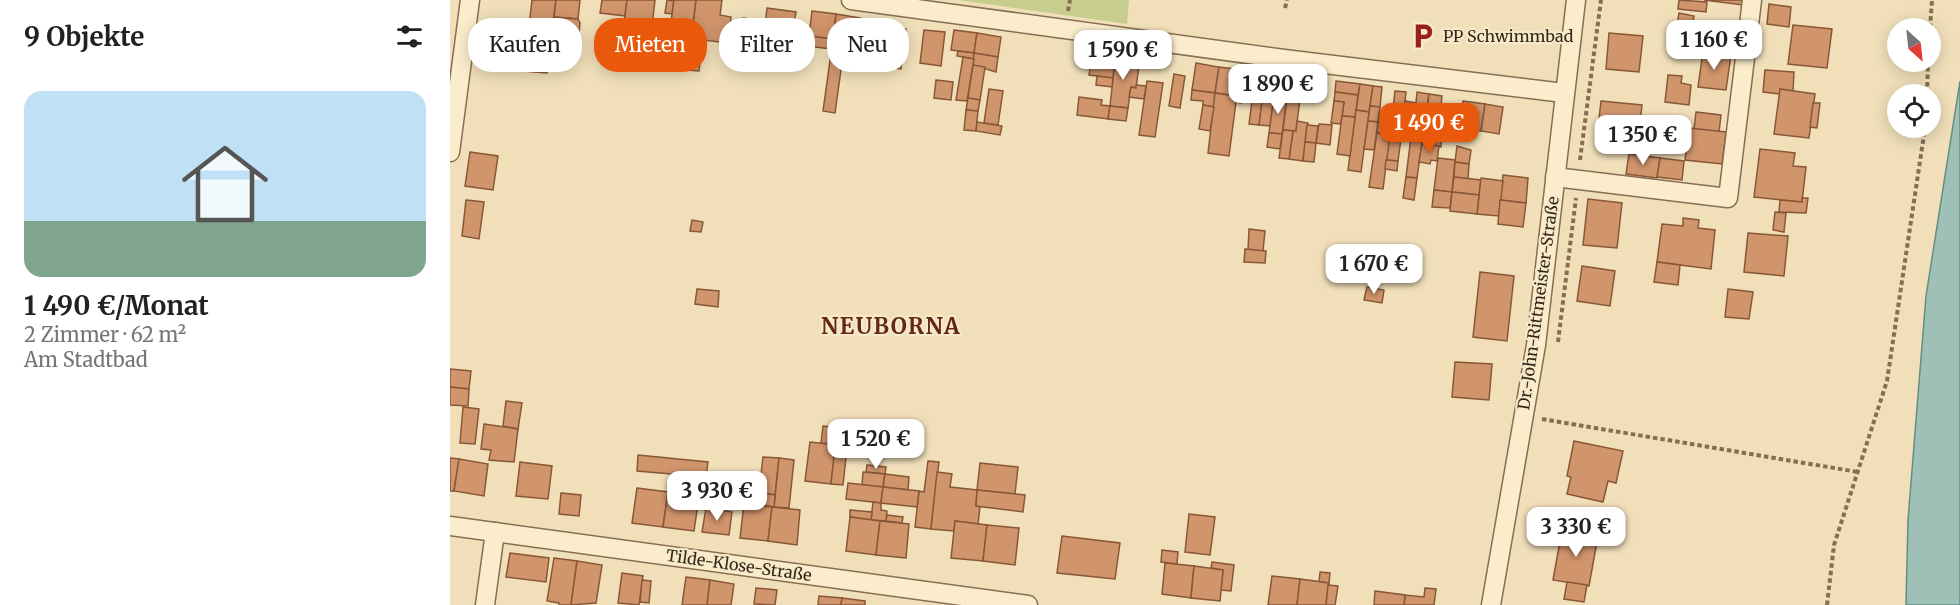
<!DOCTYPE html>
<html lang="de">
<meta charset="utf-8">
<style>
body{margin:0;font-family:Merriweather,serif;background:#f6f6f6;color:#202124;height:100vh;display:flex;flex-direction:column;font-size:22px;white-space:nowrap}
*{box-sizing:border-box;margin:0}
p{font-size:20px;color:#757577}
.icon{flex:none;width:33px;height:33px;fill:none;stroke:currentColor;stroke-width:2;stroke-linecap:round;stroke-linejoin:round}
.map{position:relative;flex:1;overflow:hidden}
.drawer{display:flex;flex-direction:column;background:#fff;width:450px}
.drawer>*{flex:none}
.top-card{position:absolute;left:18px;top:18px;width:570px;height:54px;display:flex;gap:12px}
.needle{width:39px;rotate:153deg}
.buttons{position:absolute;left:1437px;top:18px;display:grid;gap:12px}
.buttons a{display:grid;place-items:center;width:54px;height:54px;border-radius:50%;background:#fff;box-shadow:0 3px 15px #0003;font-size:30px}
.price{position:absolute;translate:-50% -51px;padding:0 14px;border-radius:12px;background:#fff;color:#222;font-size:20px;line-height:39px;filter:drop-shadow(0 2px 3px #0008)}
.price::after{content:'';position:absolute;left:50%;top:36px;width:18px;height:14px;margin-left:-9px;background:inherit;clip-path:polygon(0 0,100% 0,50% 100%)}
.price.on{background:#ea580c;color:#fff}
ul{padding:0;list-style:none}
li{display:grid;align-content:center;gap:12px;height:318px;padding:0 24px}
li+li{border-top:2px solid #e0e0e0}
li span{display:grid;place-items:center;height:186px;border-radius:18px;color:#555}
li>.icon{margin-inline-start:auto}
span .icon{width:108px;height:108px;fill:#fffc;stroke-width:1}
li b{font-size:26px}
h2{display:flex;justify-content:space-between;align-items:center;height:72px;padding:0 24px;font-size:26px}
.pill{padding:0 21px;border-radius:24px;background:#fff;box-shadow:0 3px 15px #0003;font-size:21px;line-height:54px}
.pill.on{background:#ea580c;color:#fff}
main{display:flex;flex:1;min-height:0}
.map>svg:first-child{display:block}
.green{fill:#c7ce8d}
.water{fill:#9ec0b6;stroke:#668d83;stroke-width:1.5}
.building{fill:#d1956c;stroke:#885737;stroke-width:1.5}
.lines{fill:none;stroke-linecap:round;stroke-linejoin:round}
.street-casing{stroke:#876e53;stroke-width:21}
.path{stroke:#876e53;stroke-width:4;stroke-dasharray:4.5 3;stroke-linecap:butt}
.street{stroke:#fbedcc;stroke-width:18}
.labels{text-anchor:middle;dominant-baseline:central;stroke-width:4.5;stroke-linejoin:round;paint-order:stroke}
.poi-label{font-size:16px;fill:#352619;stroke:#f7eac9;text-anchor:start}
.street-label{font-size:16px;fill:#352619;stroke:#f7eac9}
.district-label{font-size:22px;font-weight:bold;letter-spacing:1.5px;fill:#642616;stroke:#f7eac9}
</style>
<main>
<section class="drawer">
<h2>9 Objekte<svg class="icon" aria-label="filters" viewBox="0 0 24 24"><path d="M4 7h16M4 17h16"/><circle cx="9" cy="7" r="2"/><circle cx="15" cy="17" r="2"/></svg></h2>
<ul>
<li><span style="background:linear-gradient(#bfe0f5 70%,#7fa58c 0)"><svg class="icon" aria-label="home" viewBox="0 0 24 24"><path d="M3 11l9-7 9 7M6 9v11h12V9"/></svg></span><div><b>1 490 €/Monat</b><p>2 Zimmer · 62 m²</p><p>Am Stadtbad</p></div></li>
</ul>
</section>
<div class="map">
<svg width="1510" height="605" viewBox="0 0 1510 605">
<rect width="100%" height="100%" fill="#f0dfb9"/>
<polygon class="green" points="508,0 679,0 677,24"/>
<polygon class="water" points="1510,81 1510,605 1456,605 1458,520 1476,296"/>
<g class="building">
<polygon points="82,0 106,0 99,56 91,55 93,36 78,34"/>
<polygon points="106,0 130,0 128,19 104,17"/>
<polygon points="152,0 177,0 175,16 150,13"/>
<polygon points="177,0 205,0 202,26 174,23"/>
<polygon points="217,0 224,1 222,14 215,13"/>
<polygon points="246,0 272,0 270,15 281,17 278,43 253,40 249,71 237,70"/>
<polygon points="246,0 241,39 219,36 224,0"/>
<polygon points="1229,0 1257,2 1256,12 1228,9"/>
<polygon points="1254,0 1294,0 1293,5"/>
<polygon points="1319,4 1341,7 1339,27 1317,24"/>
<polygon points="317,8 346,12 342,38 314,34"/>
<polygon points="362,11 386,14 383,39 359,36"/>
<polygon points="1229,13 1244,16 1242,28 1227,25"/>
<polygon points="386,14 411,18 407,43 383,39"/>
<polygon points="104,17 128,19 130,23 129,33 115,39 114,52 100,50"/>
<polygon points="293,18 316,21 313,41 291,38"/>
<polygon points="1343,25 1382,29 1377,68 1338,64"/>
<polygon points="442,27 456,29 451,69 436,67"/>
<polygon points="474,30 495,32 491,66 470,63"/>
<polygon points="504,30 527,33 524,53 501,50"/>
<polygon points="527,33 551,37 548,57 524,53"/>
<polygon points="1159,33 1193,36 1189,72 1156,69"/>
<polygon points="359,36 383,39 381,49 357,46"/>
<polygon points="383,39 395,41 385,113 373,111"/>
<polygon points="33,48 75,53 73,71 31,66"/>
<polygon points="643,50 666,52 663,78 639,75"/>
<polygon points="508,51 524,53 524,59 507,56"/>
<polygon points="1253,51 1281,55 1276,90 1248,87"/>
<polygon points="666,52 678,54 677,64 689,65 686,88 681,87 678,108 660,106"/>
<polygon points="75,53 99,56 97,73 73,71"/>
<polygon points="524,53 548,57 546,72 523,65"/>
<polygon points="513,57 524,59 517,101 506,100"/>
<polygon points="746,63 769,67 765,93 742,90"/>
<polygon points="523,65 535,67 530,100 518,98"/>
<polygon points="769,67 792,70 789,96 765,93"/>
<polygon points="1315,70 1344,72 1343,91 1330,89 1330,94 1313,92"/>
<polygon points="816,73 840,76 837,97 813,94"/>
<polygon points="724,74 735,76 730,108 719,106"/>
<polygon points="1218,75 1232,76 1231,83 1241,85 1239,105 1215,102"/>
<polygon points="647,76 663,78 662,87 646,85"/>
<polygon points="840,76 863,79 860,100 837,97"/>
<polygon points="486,80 503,82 501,100 484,98"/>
<polygon points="697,81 713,83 705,137 689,135"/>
<polygon points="886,81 910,84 908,95 885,92"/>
<polygon points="910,84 923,86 919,112 906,110"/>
<polygon points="686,85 696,86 694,99 679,97 681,87 686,88"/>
<polygon points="804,85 814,87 809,125 799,124"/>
<polygon points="923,86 932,87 930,107 920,106"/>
<polygon points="539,89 553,91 548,125 534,123"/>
<polygon points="1330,89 1365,94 1359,138 1324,134"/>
<polygon points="742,90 765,93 764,107 753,105 753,101 741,100"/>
<polygon points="945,91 956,92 953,119 942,118"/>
<polygon points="885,92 908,95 905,117 892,116 894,102 884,101"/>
<polygon points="967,92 979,94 967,178 956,177 961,137 956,137 958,123 952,122 955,101 966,103"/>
<polygon points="765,93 792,97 791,103 786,102 779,156 758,153"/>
<polygon points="813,94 824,96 820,126 809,125"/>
<polygon points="979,94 992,96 991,105 1002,106 998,135 992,134 991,147 972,144"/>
<polygon points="824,96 837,97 832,134 819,133"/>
<polygon points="629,97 652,100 651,105 660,106 658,119 627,115"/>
<polygon points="837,97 850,99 846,131 833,130"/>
<polygon points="518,98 530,100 528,111 516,110"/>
<polygon points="884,101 894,102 891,124 881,123"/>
<polygon points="1013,101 1035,104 1031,131 1009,128"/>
<polygon points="1151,101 1192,105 1187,150 1146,145"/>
<polygon points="1363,103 1370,103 1367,128 1360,127"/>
<polygon points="1035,104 1053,107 1049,134 1031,131"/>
<polygon points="753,105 764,107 760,131 749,129"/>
<polygon points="660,106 678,108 676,121 658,119"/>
<polygon points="920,106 930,107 928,122 918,121"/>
<polygon points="516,110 528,111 526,131 514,130"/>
<polygon points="906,110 919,112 911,172 898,170"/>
<polygon points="1246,112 1271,115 1269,132 1244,129"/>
<polygon points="929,113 943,115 940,135 927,133"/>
<polygon points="892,116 905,117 900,156 887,154"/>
<polygon points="847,121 858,123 853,161 839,159 843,131 846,131"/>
<polygon points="918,121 928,122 924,150 914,149"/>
<polygon points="527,122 552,126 550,135 526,131"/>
<polygon points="941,123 953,124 948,161 936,160"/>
<polygon points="869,124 882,125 880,145 866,143"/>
<polygon points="857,125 868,126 866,143 855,142"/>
<polygon points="1239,128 1276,132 1272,164 1235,160"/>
<polygon points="833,130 843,131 839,159 829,158"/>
<polygon points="819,133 832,134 830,149 817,147"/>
<polygon points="927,133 940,135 933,189 919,187"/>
<polygon points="855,142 866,143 864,162 853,161"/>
<polygon points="972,144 989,146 987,161 981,160 980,164 969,162"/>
<polygon points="1007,146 1021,150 1019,164 1005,162"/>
<polygon points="1310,149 1345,153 1343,166 1356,167 1352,202 1304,197"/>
<polygon points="20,152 48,156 43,190 15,186"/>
<polygon points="1179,154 1210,158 1207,178 1176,174"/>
<polygon points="988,158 1005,160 1002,192 984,190"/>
<polygon points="1210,158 1234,161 1232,180 1207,177"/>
<polygon points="936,160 948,161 947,171 935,169"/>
<polygon points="1005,162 1019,164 1018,179 1004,177"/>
<polygon points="1053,175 1078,178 1076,203 1050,200"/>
<polygon points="956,177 967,178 964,200 953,198"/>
<polygon points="1004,177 1031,180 1029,195 1002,192"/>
<polygon points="1031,178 1053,181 1049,216 1027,214"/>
<polygon points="984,190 1002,192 1000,208 982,207"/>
<polygon points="1002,192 1029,195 1027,214 1000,211"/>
<polygon points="1352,198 1358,198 1356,213 1329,212 1330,200 1352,202"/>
<polygon points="1138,199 1172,203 1167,248 1133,245"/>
<polygon points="16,200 34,202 29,239 12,236"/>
<polygon points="1050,200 1076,203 1073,227 1048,224"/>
<polygon points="1325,212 1336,213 1334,232 1323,230"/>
<polygon points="1233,218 1249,220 1248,228 1265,230 1261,269 1207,262 1212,224 1233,226"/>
<polygon points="242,220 253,222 251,232 240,231"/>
<polygon points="799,229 815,231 813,251 798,250"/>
<polygon points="1298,233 1338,236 1334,276 1294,272"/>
<polygon points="795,249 816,251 815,263 794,262"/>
<polygon points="909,254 938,258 935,279 906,275"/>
<polygon points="1207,262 1230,265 1228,285 1204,282"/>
<polygon points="1132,266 1165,271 1160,306 1127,301"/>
<polygon points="1030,272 1064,276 1057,341 1023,337"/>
<polygon points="917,287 934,290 932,303 914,300"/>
<polygon points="247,289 269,291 268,307 245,304"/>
<polygon points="1278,289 1303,292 1299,319 1275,317"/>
<polygon points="1005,362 1042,364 1039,400 1002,397"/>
<polygon points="0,369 21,371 19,389 0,387"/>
<polygon points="0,387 19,389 18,406 0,405"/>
<polygon points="56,401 72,403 68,429 53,426"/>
<polygon points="13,407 29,409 25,444 10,443"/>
<polygon points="34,424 68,429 64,462 39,460 41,450 31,449"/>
<polygon points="373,426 388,428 386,445 371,443"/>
<polygon points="387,434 399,435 397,448 385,447"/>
<polygon points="1124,441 1173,451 1166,483 1158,481 1153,502 1117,494 1121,477 1117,476"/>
<polygon points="360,442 386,445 381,484 355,481"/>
<polygon points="385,447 397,448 393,485 381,484"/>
<polygon points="188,455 258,462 256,477 187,471"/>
<polygon points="313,457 329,458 325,495 309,493"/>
<polygon points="0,458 9,459 4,491 0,491"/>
<polygon points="329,458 344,460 339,508 324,507"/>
<polygon points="9,459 38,464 34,496 4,491"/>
<polygon points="478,461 489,462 481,529 465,527 469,491 474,492"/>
<polygon points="70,462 102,466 98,499 66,496"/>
<polygon points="530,463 568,467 565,494 527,490"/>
<polygon points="417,465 436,467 435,474 416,472"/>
<polygon points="413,472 435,474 433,487 412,485"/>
<polygon points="487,472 502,474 500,487 527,490 526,506 530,507 528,524 505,521 504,531 481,529"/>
<polygon points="435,474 459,477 458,490 433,487"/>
<polygon points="398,483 433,487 431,503 396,499"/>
<polygon points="433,487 469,491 467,507 431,503"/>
<polygon points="187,488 218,492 213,527 182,523"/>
<polygon points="527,490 575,495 573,512 526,506"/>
<polygon points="218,492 249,497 244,531 213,527"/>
<polygon points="111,493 131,495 129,516 109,514"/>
<polygon points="313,493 325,495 324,507 311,505"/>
<polygon points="423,502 431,503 431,510 437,511 436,521 421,520"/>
<polygon points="294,504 322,507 318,541 290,538"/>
<polygon points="322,507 350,510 347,545 318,541"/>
<polygon points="256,508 282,512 279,535 252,532"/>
<polygon points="400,510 422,512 421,520 400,517"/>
<polygon points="739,514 765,517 760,555 735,552"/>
<polygon points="437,515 453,517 452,523 436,521"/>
<polygon points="400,517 430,521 426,555 396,551"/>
<polygon points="430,521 459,524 456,558 426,555"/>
<polygon points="505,521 537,525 533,561 501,558"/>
<polygon points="537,525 569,528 565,565 533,561"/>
<polygon points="1112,530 1148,536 1139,586 1103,580"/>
<polygon points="612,536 670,543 665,579 607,573"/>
<polygon points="712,550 728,552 727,564 711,562"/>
<polygon points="60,553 99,558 96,582 56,577"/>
<polygon points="104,558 127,561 121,605 109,605 109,603 97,601"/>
<polygon points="127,561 152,565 146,603 121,605"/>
<polygon points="762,562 784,565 781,591 771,590 773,570 761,568"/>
<polygon points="715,563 744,566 741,598 712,594"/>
<polygon points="744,566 773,570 770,601 741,598"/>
<polygon points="870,572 880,573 879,583 869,582"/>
<polygon points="172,573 193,576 189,605 168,603"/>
<polygon points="822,576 850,579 847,605 818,605"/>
<polygon points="236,577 260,580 257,605 232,605"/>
<polygon points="850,579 879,583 876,605 847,605"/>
<polygon points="192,580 201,581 199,603 190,602"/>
<polygon points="260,580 284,584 281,605 257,605"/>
<polygon points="1117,582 1137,585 1134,602 1114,599"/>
<polygon points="878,585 888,586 885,605 876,605"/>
<polygon points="306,588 327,590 325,605 304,604"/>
<polygon points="975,588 986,589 984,605 954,605 955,595 974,597"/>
<polygon points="925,591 955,595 954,605 924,605"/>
<polygon points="369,596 392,598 391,605 368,605"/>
<polygon points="392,598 415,601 415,605 391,605"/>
</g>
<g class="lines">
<g class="street-casing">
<g id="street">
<polyline points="401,0 842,60 1114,93"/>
<polyline points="0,152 20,0"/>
<polyline points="1105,177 1278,198 1302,0"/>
<polyline points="0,526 578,605"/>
<polyline points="35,605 45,532"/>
<polyline points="1041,605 1086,345 1126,0"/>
</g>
</g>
<g class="path">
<polyline points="835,8 837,0"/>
<polyline points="618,11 620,0"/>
<polyline points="1480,28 1482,0"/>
<polyline points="1477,94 1478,62"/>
<polyline points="1130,160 1151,0"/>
<polyline points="1108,342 1126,198"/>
<polyline points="1092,419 1408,472"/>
<polyline points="1377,605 1384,545 1437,381 1475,128"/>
</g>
<use href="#street" class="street"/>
</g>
<defs>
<g id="parking-bare" transform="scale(2.07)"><path d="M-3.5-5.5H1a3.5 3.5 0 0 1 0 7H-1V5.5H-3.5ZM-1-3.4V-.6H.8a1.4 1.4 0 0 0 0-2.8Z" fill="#9a1f21" stroke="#f7eac9" stroke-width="2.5" paint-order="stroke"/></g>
</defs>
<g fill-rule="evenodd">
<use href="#parking-bare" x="973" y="36"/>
</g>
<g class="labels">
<g class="poi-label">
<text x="993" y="36">PP Schwimmbad</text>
</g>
<g class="street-label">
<text transform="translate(1088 303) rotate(-82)">Dr.-John-Rittmeister-Straße</text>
<text transform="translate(289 565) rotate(8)">Tilde-Klose-Straße</text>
</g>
<g class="district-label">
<text x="441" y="326">NEUBORNA</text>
</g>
</g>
</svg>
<div class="buttons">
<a><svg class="needle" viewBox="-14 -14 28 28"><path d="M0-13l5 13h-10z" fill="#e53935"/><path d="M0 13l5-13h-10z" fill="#757577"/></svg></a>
<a><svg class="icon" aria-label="locate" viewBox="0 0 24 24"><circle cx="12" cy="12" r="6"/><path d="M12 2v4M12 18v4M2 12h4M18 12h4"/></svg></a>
</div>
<b class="price" style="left:1264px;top:71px">1 160 €</b>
<b class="price" style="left:673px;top:81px">1 590 €</b>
<b class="price" style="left:828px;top:115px">1 890 €</b>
<b class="price on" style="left:979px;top:154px">1 490 €</b>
<b class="price" style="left:1193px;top:166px">1 350 €</b>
<b class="price" style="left:924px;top:295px">1 670 €</b>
<b class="price" style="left:426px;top:470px">1 520 €</b>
<b class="price" style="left:267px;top:522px">3 930 €</b>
<b class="price" style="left:1126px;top:558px">3 330 €</b>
<div class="top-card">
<a class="pill">Kaufen</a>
<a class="pill on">Mieten</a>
<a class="pill">Filter</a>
<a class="pill">Neu</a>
</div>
</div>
</main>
